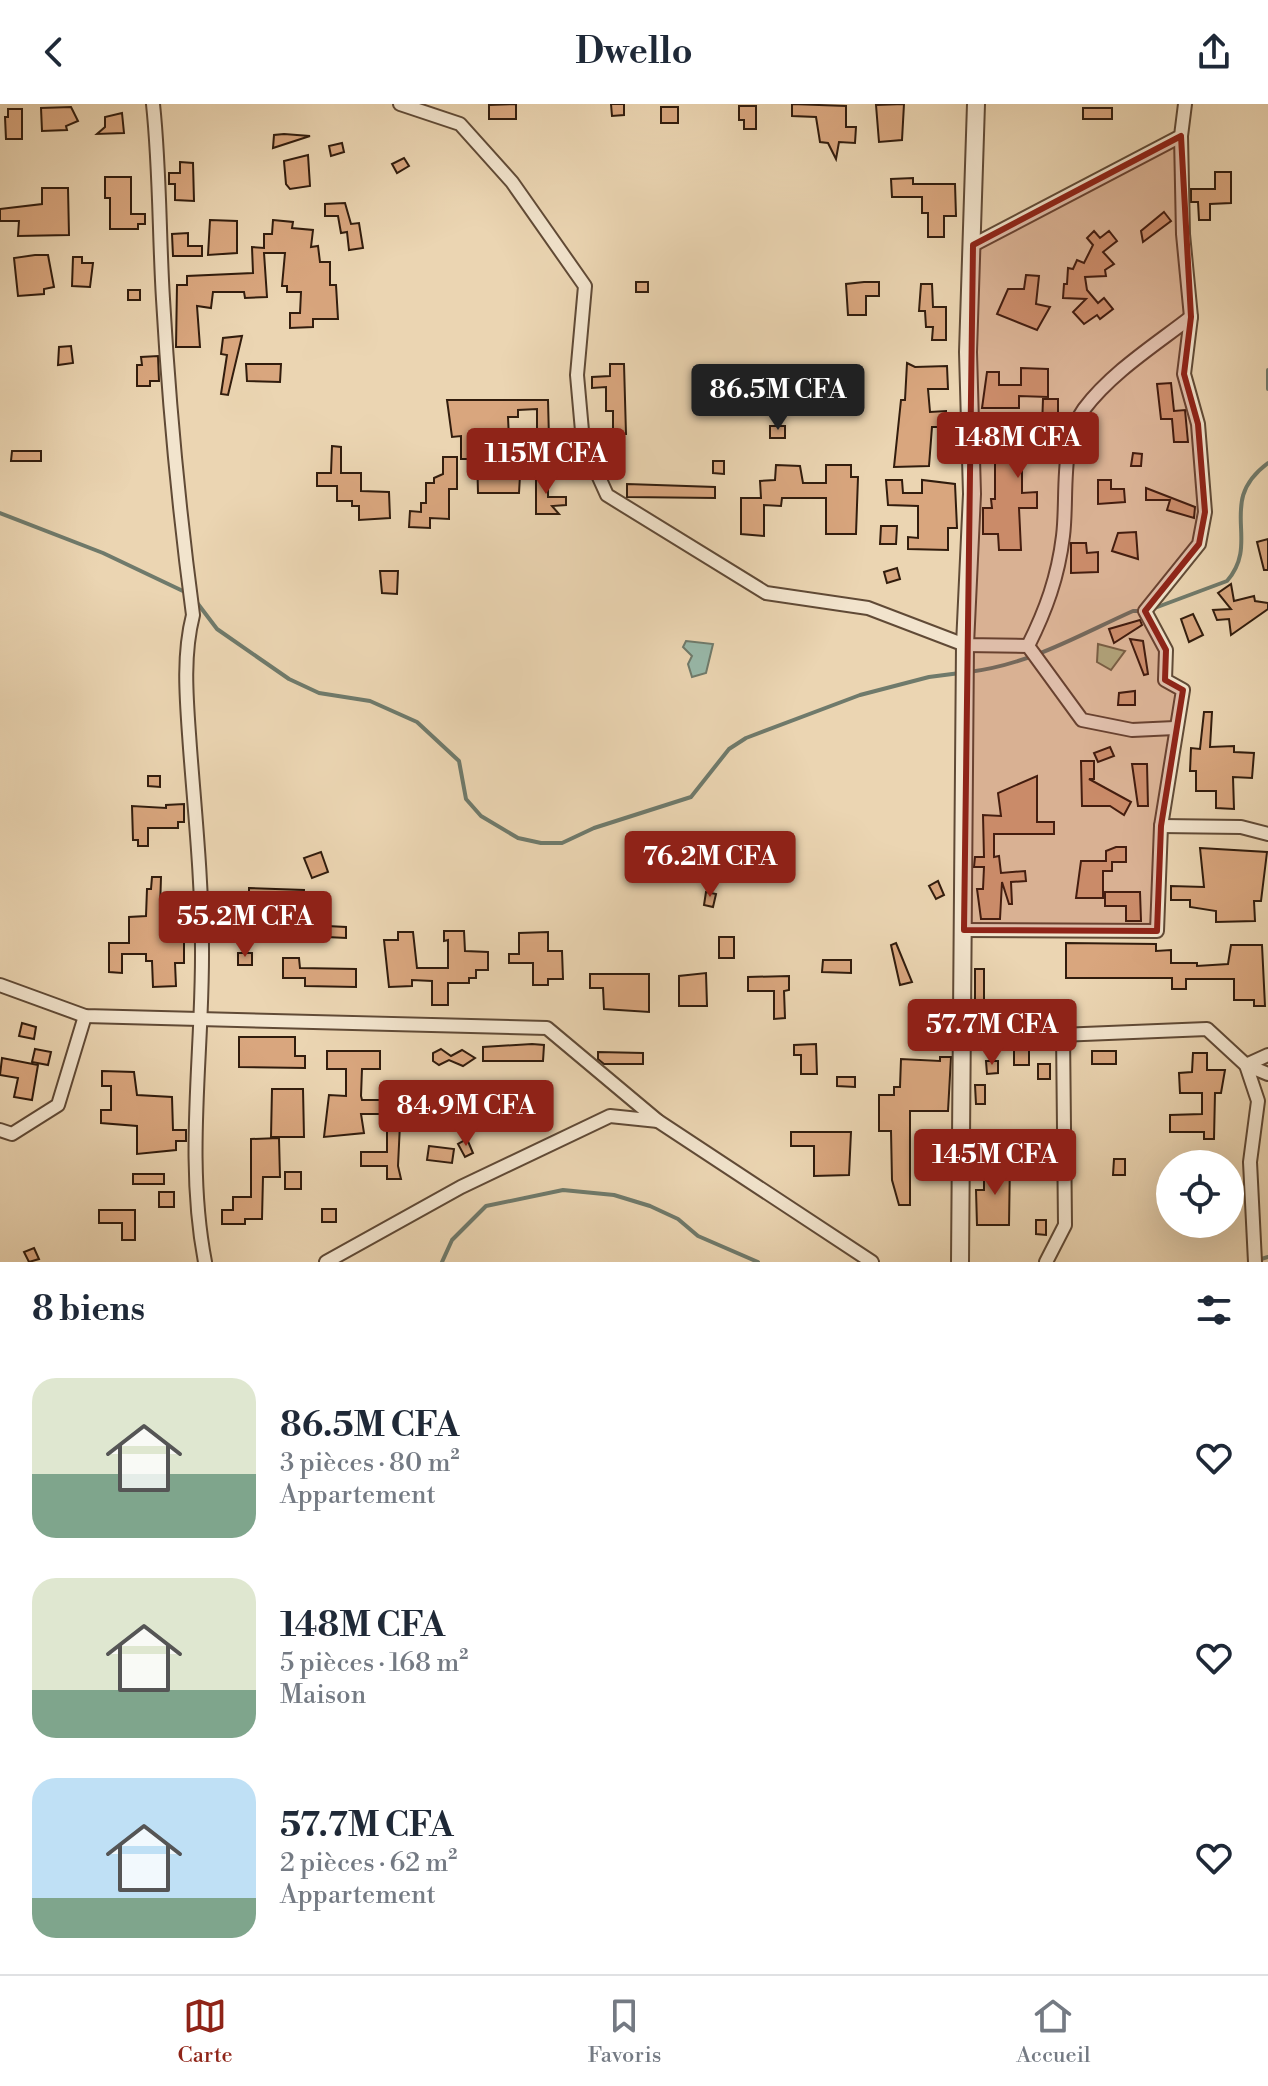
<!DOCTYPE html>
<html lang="fr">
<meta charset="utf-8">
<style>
body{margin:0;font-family:"Libre Bodoni",serif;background:#f6f6f7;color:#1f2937;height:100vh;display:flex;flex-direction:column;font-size:30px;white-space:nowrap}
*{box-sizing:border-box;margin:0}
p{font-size:26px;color:#747a83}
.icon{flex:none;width:44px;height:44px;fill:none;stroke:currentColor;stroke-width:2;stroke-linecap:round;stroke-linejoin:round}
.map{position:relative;height:1158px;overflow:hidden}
.details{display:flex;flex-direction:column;background:#fff;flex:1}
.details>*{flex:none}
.buttons{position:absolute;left:1156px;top:1046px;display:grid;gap:16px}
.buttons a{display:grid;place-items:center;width:88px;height:88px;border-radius:50%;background:#fff;box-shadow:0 8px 32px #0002;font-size:40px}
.price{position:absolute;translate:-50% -68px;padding:0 18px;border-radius:8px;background:#8f2418;color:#fff;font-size:26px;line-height:52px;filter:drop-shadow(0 2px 4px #0008)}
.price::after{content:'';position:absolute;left:50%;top:48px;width:24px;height:18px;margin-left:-12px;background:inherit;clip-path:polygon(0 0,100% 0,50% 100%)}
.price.on{background:#222;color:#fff}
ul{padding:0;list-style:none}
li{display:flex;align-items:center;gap:24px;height:200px;padding:0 32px}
li span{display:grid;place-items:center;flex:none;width:224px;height:160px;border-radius:24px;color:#555}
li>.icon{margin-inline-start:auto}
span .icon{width:96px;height:96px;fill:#fffc;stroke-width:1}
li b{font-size:34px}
h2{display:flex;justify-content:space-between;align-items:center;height:96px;padding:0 32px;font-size:34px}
header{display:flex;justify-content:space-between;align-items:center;height:104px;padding:0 32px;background:#fff;font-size:36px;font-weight:800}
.menu{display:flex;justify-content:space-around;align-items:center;height:112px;border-top:2px solid #e0e1e3;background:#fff;font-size:22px;color:#747a83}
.menu a{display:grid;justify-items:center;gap:4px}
.menu .on{color:#8f2418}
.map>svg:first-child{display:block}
.green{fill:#b6bd8d;stroke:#746c4d;stroke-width:2}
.water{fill:#98b9aa;stroke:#6f7a6b;stroke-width:2}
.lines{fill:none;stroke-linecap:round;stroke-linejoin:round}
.stream{stroke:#6f7a6b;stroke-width:4}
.building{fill:#d9a67e;stroke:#311c0d;stroke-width:2}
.minor-casing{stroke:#604a36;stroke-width:16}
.tertiary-casing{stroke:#604a36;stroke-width:20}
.minor{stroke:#f2e4cd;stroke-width:12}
.tertiary{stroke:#f2e4cd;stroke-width:16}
.marked{fill:#8f2418;fill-opacity:0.2;stroke:#8f2418;stroke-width:6;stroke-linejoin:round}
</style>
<header><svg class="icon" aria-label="back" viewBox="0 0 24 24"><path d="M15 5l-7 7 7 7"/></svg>Dwello<svg class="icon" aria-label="share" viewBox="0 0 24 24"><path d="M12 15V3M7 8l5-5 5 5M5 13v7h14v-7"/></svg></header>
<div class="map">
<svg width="1268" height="1158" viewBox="0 0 1268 1158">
<rect width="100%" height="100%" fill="#ebd5b2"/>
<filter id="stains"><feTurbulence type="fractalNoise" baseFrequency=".0025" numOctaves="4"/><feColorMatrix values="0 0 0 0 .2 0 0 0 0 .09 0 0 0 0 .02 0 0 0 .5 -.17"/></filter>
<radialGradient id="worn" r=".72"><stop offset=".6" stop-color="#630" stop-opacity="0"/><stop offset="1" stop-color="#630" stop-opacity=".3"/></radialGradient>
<polygon class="green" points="1098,540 1125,547 1111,566 1097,558"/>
<polygon class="water" points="686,537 713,540 706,569 692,573 688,560 692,552 683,543"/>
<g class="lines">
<g class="stream">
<polyline points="1268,266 1268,285"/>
<polyline points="0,409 103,449 185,488"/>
<polyline points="195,496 217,525 289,575 319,589 370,597 417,618 459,657 466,695 481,712 518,734 541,739 562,739 594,724 691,693 729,645 746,634 860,591 929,573 960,569"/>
<path d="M1152 505 1227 477C1262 437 1215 398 1268 359"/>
<path d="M969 568C1031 560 1077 532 1133 507H1143"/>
<polyline points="1258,1156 1268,1153"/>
<polyline points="442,1158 452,1136 486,1102 563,1086 614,1091 650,1102 678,1115 698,1132 758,1158"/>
</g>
</g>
<g class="building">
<polygon points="516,0 516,15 489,15 489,1"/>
<polygon points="611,0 624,0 624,11 612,12"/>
<polygon points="792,0 846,2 846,23 856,23 855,39 839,38 836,55 828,39 820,38 816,13 792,12"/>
<polygon points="904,0 902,36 879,38 876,1"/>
<polygon points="739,2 756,2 756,25 744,25 744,16 739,16"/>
<polygon points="71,3 78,17 66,22 67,26 42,27 41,4"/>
<rect x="661" y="3" width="17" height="16"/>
<rect x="1083" y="4" width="29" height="11"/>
<polygon points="8,5 22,5 22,35 6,35 5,13 8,13"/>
<polygon points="122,9 124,29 97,30 105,23 105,13"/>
<polygon points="284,30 310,32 273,44 274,31"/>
<polygon points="342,39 344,48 331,52 329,42"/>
<polygon points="308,51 310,82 290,85 286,80 284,57"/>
<polygon points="404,54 409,62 397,69 392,60"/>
<polygon points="180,58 193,59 194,97 175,96 175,80 169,80 169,69 180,69"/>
<polygon points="1215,68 1231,68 1231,99 1210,100 1210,116 1199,116 1198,98 1191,98 1191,85 1215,85"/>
<polygon points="105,73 131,73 131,110 145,110 145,120 138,120 138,125 110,125 110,94 105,94"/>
<polygon points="913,74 913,80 955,80 956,112 944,112 944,133 928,133 928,109 922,109 922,93 892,93 891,75"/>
<polygon points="42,84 68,84 69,131 18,132 19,117 0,117 0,105 42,100"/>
<polygon points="345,99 351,120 359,119 363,144 349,146 347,128 341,129 338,112 325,112 325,100"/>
<polygon points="1164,108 1171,117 1143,138 1141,127"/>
<polygon points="210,116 237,117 237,149 208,151"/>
<polygon points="273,116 293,118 292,124 313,126 311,143 318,142 320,158 330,158 330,181 336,181 338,215 313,215 313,223 290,224 290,209 300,209 301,188 287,188 287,182 282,182 285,149 264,149 267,193 245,194 244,188 213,188 211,204 197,202 200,243 176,243 177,181 187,181 187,172 253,169 252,143 264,144 264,130 272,130"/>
<polygon points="1094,127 1100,134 1109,127 1117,137 1103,148 1114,160 1105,166 1106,172 1085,173 1087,186 1098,199 1104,194 1113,205 1100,215 1097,211 1084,220 1073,208 1086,195 1063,194 1064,180 1067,180 1068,164 1073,165 1077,156 1084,159 1093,141 1087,134"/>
<polygon points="188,129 188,142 202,142 202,152 173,152 172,130"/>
<polygon points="35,151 48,151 54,183 44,185 44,190 18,192 14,154"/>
<polygon points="73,153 82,153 82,159 93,159 90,183 72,182"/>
<polygon points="1026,171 1039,172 1036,200 1050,203 1037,226 997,210 1008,185 1024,185"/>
<rect x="636" y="178" width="12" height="10"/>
<polygon points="864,178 879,178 879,192 866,192 866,211 848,211 846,180"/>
<polygon points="921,180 932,180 933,203 946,203 946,236 932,236 933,223 926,223 925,207 919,207"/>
<rect x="128" y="186" width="12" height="10"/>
<polygon points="242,232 228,291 221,290 227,251 221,250 223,234"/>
<polygon points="71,242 73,259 58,261 59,243"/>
<polygon points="158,252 159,277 150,277 150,282 137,282 137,261 142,261 141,253"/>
<polygon points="907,259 915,263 947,262 948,285 928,285 930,308 946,307 946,323 932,323 929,362 894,363 901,296 905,296"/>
<polygon points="246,260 281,260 280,278 247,277"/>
<polygon points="610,260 624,260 626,330 613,330 613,307 606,307 606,283 592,284 592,273 610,272"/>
<polygon points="1021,264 1048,265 1048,293 1019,292 1019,304 982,304 987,268 999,268 999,281 1021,281"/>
<polygon points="739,272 738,294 701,292 701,279"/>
<polygon points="782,279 816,281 816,301 808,309 795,294 781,293"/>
<polygon points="1171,279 1174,307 1185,306 1188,338 1174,338 1172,315 1161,315 1157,280"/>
<polygon points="766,295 766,307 752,308 752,296"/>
<polygon points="1043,295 1058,295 1058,343 1051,343 1051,348 1022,348 1022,389 1037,388 1037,404 1019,404 1021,446 999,446 998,430 983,430 983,404 992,404 991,395 995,395 995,353 991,346 1021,347 1021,323 1042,323"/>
<polygon points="447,296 548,296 549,335 537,335 537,305 518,306 518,313 508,313 509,335 471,335 470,355 461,355 461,332 452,333"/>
<rect x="770" y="322" width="15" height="12"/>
<polygon points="332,342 341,343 341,369 361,369 361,387 389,388 390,414 359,416 359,402 352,402 352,397 337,397 337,382 317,382 317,369 331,369"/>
<polygon points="12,347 41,347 41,357 11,357"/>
<polygon points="1133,349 1142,350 1141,362 1131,362"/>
<polygon points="477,350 521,354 519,389 478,389"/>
<polygon points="443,353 457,353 457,385 449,385 449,415 430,414 430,424 409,423 410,407 421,408 421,399 426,399 426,379 434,379 434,374 443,370"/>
<polygon points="713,357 724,357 724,370 713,369"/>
<polygon points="776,361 800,362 803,379 826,379 826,361 851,361 851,373 858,373 856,430 826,430 826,394 782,394 781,402 764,401 764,432 741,430 741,394 761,394 760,377 775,376"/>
<polygon points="548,363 548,393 566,393 566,401 552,402 559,410 536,410 536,374"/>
<polygon points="886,376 902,376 903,389 922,389 922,376 955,380 957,424 948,424 948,446 908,445 908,433 918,434 918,402 888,401"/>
<polygon points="1098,376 1111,376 1111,385 1124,385 1125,398 1098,400"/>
<polygon points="627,380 715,383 715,394 627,393"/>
<polygon points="1146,384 1195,403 1194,414 1167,406 1170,396 1146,396"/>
<polygon points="881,422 897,422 896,440 880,440"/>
<polygon points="1136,428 1138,455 1112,447 1118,429"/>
<polygon points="1268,435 1268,466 1264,466 1257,438"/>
<polygon points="1071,439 1086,439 1087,449 1098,448 1098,468 1071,469"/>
<polygon points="897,464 900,475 887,479 884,468"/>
<polygon points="380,467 398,467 397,490 382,489"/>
<polygon points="1231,480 1234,497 1254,492 1255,497 1268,499 1268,505 1231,531 1229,515 1217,516 1213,506 1231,505 1218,489"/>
<polygon points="1193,510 1203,531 1189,538 1181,515"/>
<polygon points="1140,516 1142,521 1114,539 1109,525"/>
<polygon points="1130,535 1143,537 1148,570 1144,571"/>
<polygon points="1135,587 1135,601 1118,601 1119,589"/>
<polygon points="1204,608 1212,608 1210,643 1234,642 1234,648 1254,649 1252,674 1233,673 1234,705 1216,704 1216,687 1196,687 1196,667 1190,667 1191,644 1200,645"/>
<polygon points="1110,643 1114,652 1098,658 1094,649"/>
<polygon points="1081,657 1094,657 1094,675 1089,675 1131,698 1124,711 1110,702 1082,702"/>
<polygon points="1132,660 1147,660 1148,702 1138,702"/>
<polygon points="148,672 160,672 160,683 148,682"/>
<polygon points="1037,672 1037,718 1054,718 1054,730 994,730 994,753 999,752 1001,769 1025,767 1026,777 1011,778 1012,800 1009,800 1002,778 1000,815 981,815 977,785 983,785 984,763 974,763 975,753 984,753 983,711 1001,712 998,689"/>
<polygon points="184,700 184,718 178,718 178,724 148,724 148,742 138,742 138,736 133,736 132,702 166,704 166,701"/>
<polygon points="1116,743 1126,743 1126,758 1112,758 1112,767 1103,767 1103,794 1076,794 1081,757 1106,757 1106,747"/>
<polygon points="1200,744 1267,748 1261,797 1254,797 1255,817 1216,818 1216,807 1190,803 1190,796 1171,796 1171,782 1204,783"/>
<polygon points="321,748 328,768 312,774 304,754"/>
<polygon points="152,773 161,773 160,805 180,805 180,816 184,816 184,859 175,859 176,882 153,883 152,857 146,857 146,850 122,850 122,869 109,868 109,839 129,839 129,813 146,812 147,785 151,785"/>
<polygon points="938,777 944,791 936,795 929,782"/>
<polygon points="249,784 304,786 303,802 249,801"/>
<polygon points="706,788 716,790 713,803 704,801"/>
<polygon points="1105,788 1140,788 1141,817 1126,817 1126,802 1105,802"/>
<polygon points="327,822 346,823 346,834 327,833"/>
<polygon points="444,827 464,827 465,847 488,848 488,866 476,866 476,874 469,874 469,879 448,879 448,901 432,901 432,877 412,876 412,882 389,883 384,836 398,836 398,828 413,828 417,864 448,864 448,836 444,837"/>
<polygon points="548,828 548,847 562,847 563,875 548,875 548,881 533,881 533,859 509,859 509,850 519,850 519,829"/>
<rect x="719" y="833" width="15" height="21"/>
<polygon points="896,839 912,878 900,881 891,841"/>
<polygon points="1066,839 1156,840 1156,847 1171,846 1171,859 1197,859 1197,862 1228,860 1231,841 1262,841 1265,902 1254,902 1254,896 1234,896 1234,875 1186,875 1186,885 1172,885 1172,874 1066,874"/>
<rect x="238" y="849" width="14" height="12"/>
<polygon points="283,854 299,854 300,864 356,865 356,883 305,882 305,874 283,874"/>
<polygon points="823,856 851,856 851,869 822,868"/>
<rect x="975" y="865" width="9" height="36"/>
<polygon points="706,869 707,902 679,902 679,872"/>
<polygon points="590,870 649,870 649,908 604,905 603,884 590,884"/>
<polygon points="789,872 789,886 784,887 785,914 774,915 774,887 748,887 748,873"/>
<polygon points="1028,899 1046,900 1045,915 1028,915"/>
<polygon points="22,919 36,923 34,935 19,932"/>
<polygon points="239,933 295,933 295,952 305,952 305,964 239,963"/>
<polygon points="532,940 544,941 543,957 483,957 483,943"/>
<polygon points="816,940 817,970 801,970 801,951 794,951 794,941"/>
<rect x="1014" y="944" width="15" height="17"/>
<polygon points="35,945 51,948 48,961 32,958"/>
<polygon points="441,945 451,952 462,946 475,954 463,962 449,956 439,961 433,957 433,949"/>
<polygon points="327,947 380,947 380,965 362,965 361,992 362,996 384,996 384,1010 361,1010 364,1029 324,1033 329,991 346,992 346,965 327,965"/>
<rect x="1092" y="947" width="24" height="13"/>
<polygon points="598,948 643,949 643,960 604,960 598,955"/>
<polygon points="1193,949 1207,949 1207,966 1225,966 1221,989 1215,989 1214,1035 1204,1035 1204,1028 1170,1028 1170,1011 1202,1010 1202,989 1180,989 1179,969 1192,968"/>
<polygon points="940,953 951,953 948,1007 910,1007 910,1101 899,1101 892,1076 891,1027 879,1027 879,991 894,991 894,983 900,983 901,955 940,957"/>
<polygon points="2,954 38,961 32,996 14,993 18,974 0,971"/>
<polygon points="986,957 998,957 998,969 987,970"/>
<rect x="1038" y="960" width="12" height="15"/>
<polygon points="102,967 134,968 137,991 172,993 173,1026 186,1026 186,1037 176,1037 176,1046 137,1050 137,1022 101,1019 101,1006 111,1006 111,982 102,982"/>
<polygon points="837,973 855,973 855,983 837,982"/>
<polygon points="975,981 985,981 985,1000 976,1000"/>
<polygon points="272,985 303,985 304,1033 271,1033"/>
<rect x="426" y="993" width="32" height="17"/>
<polygon points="542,1001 546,1015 531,1018 528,1004"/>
<polygon points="387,1020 400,1020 398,1062 401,1075 387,1075 387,1062 361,1062 361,1048 387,1048"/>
<polygon points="791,1028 851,1028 849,1071 814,1072 814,1042 791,1042"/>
<polygon points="279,1034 280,1073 263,1073 262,1115 245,1115 245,1120 222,1120 222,1106 233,1106 233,1093 251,1093 251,1035"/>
<polygon points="467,1035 473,1049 465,1053 458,1040"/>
<polygon points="429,1042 454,1045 452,1059 427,1056"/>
<polygon points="1114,1055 1125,1055 1125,1071 1113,1071"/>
<polygon points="999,1056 1010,1056 1009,1121 977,1121 976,1086 984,1086 984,1073 992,1073 992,1060 999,1060"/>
<rect x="285" y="1068" width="16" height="17"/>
<rect x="133" y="1070" width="31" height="10"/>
<rect x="159" y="1088" width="15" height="15"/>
<rect x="322" y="1105" width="14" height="13"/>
<polygon points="99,1106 135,1106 135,1136 122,1136 122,1119 99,1119"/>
<polygon points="1036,1116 1046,1116 1046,1131 1036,1130"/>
<polygon points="34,1144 39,1155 29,1158 24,1148"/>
</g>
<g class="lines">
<g class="minor-casing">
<g id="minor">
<path d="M153 0C160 65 159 130 163 195 169 301 179 406 193 511 182 554 187 600 190 644 195 710 202 777 202 844 203 949 185 1054 205 1158"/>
<polyline points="400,0 460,20 512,78 585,182 577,271 583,338 607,391 766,489 868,504 965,541 1028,542 1082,616 1132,626 1175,624"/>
<polyline points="973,141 1181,32 1185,0"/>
<path d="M1028 542C1046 506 1058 473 1063 432 1068 393 1059 339 1084 305 1112 268 1155 241 1191 213"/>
<polyline points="1161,722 1241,723 1268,730"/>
<polyline points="964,826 1157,827 1161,722 1183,586 1165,576 1166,546 1145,507 1199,440 1205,408 1198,320 1184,270 1191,213 1183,130 1181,32"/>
<polyline points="0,881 85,912 547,924 658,1017 872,1158"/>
<polyline points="963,935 1207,925 1246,961 1268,970"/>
<polyline points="0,1026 12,1030 58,1001 85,912"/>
<polyline points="326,1158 461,1083 610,1012 658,1017"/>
<polyline points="1046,1158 1065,1121 1063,928"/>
<polyline points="1255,1158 1250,1058 1258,997 1246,961 1268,951"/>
</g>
</g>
<g class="tertiary-casing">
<polyline id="tertiary" points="960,1158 965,541 972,390 968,248 976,0"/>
</g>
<use href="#minor" class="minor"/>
<use href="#tertiary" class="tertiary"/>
</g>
<path class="marked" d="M1181 32 1191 213 1184 270 1198 320 1205 408 1199 440 1145 507 1166 546 1165 576 1183 586 1161 722 1157 827 964 826 973 141Z"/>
<rect width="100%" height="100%" filter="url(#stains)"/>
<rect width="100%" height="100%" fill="url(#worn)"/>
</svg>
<div class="buttons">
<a><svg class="icon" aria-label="locate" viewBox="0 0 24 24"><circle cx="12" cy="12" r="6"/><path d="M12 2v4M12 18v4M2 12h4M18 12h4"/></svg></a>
</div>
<b class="price on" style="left:778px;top:328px">86.5M CFA</b>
<b class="price" style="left:1018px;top:376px">148M CFA</b>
<b class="price" style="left:546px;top:392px">115M CFA</b>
<b class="price" style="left:710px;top:795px">76.2M CFA</b>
<b class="price" style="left:245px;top:855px">55.2M CFA</b>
<b class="price" style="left:992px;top:963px">57.7M CFA</b>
<b class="price" style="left:466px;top:1044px">84.9M CFA</b>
<b class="price" style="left:995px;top:1093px">145M CFA</b>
</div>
<section class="details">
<h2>8 biens<svg class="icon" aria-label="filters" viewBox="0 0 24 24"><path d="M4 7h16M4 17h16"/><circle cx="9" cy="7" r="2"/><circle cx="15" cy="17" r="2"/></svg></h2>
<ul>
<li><span style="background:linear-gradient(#dfe7d0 60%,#7fa58c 0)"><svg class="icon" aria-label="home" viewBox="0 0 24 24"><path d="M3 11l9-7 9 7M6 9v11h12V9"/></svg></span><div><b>86.5M CFA</b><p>3 pièces · 80 m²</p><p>Appartement</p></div><svg class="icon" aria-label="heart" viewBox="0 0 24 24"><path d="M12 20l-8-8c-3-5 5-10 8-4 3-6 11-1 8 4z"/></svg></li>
<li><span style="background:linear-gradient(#dfe7d0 70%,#7fa58c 0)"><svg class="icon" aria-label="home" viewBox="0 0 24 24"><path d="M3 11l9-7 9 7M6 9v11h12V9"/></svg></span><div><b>148M CFA</b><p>5 pièces · 168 m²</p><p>Maison</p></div><svg class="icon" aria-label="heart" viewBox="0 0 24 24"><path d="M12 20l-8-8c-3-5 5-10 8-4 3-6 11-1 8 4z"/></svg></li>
<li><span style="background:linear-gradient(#bfe0f5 75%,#7fa58c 0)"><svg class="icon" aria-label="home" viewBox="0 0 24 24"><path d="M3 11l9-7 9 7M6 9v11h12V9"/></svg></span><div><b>57.7M CFA</b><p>2 pièces · 62 m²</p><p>Appartement</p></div><svg class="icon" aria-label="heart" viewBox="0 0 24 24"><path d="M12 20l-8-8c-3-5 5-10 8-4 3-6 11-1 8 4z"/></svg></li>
</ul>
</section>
<nav class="menu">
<a class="on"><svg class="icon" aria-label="map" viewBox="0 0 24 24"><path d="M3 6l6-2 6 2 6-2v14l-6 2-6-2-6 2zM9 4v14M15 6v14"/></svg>Carte</a>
<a><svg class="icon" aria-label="saved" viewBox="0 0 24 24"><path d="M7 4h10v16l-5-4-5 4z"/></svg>Favoris</a>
<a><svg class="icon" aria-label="home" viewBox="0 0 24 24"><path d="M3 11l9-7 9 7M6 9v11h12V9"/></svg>Accueil</a>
</nav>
